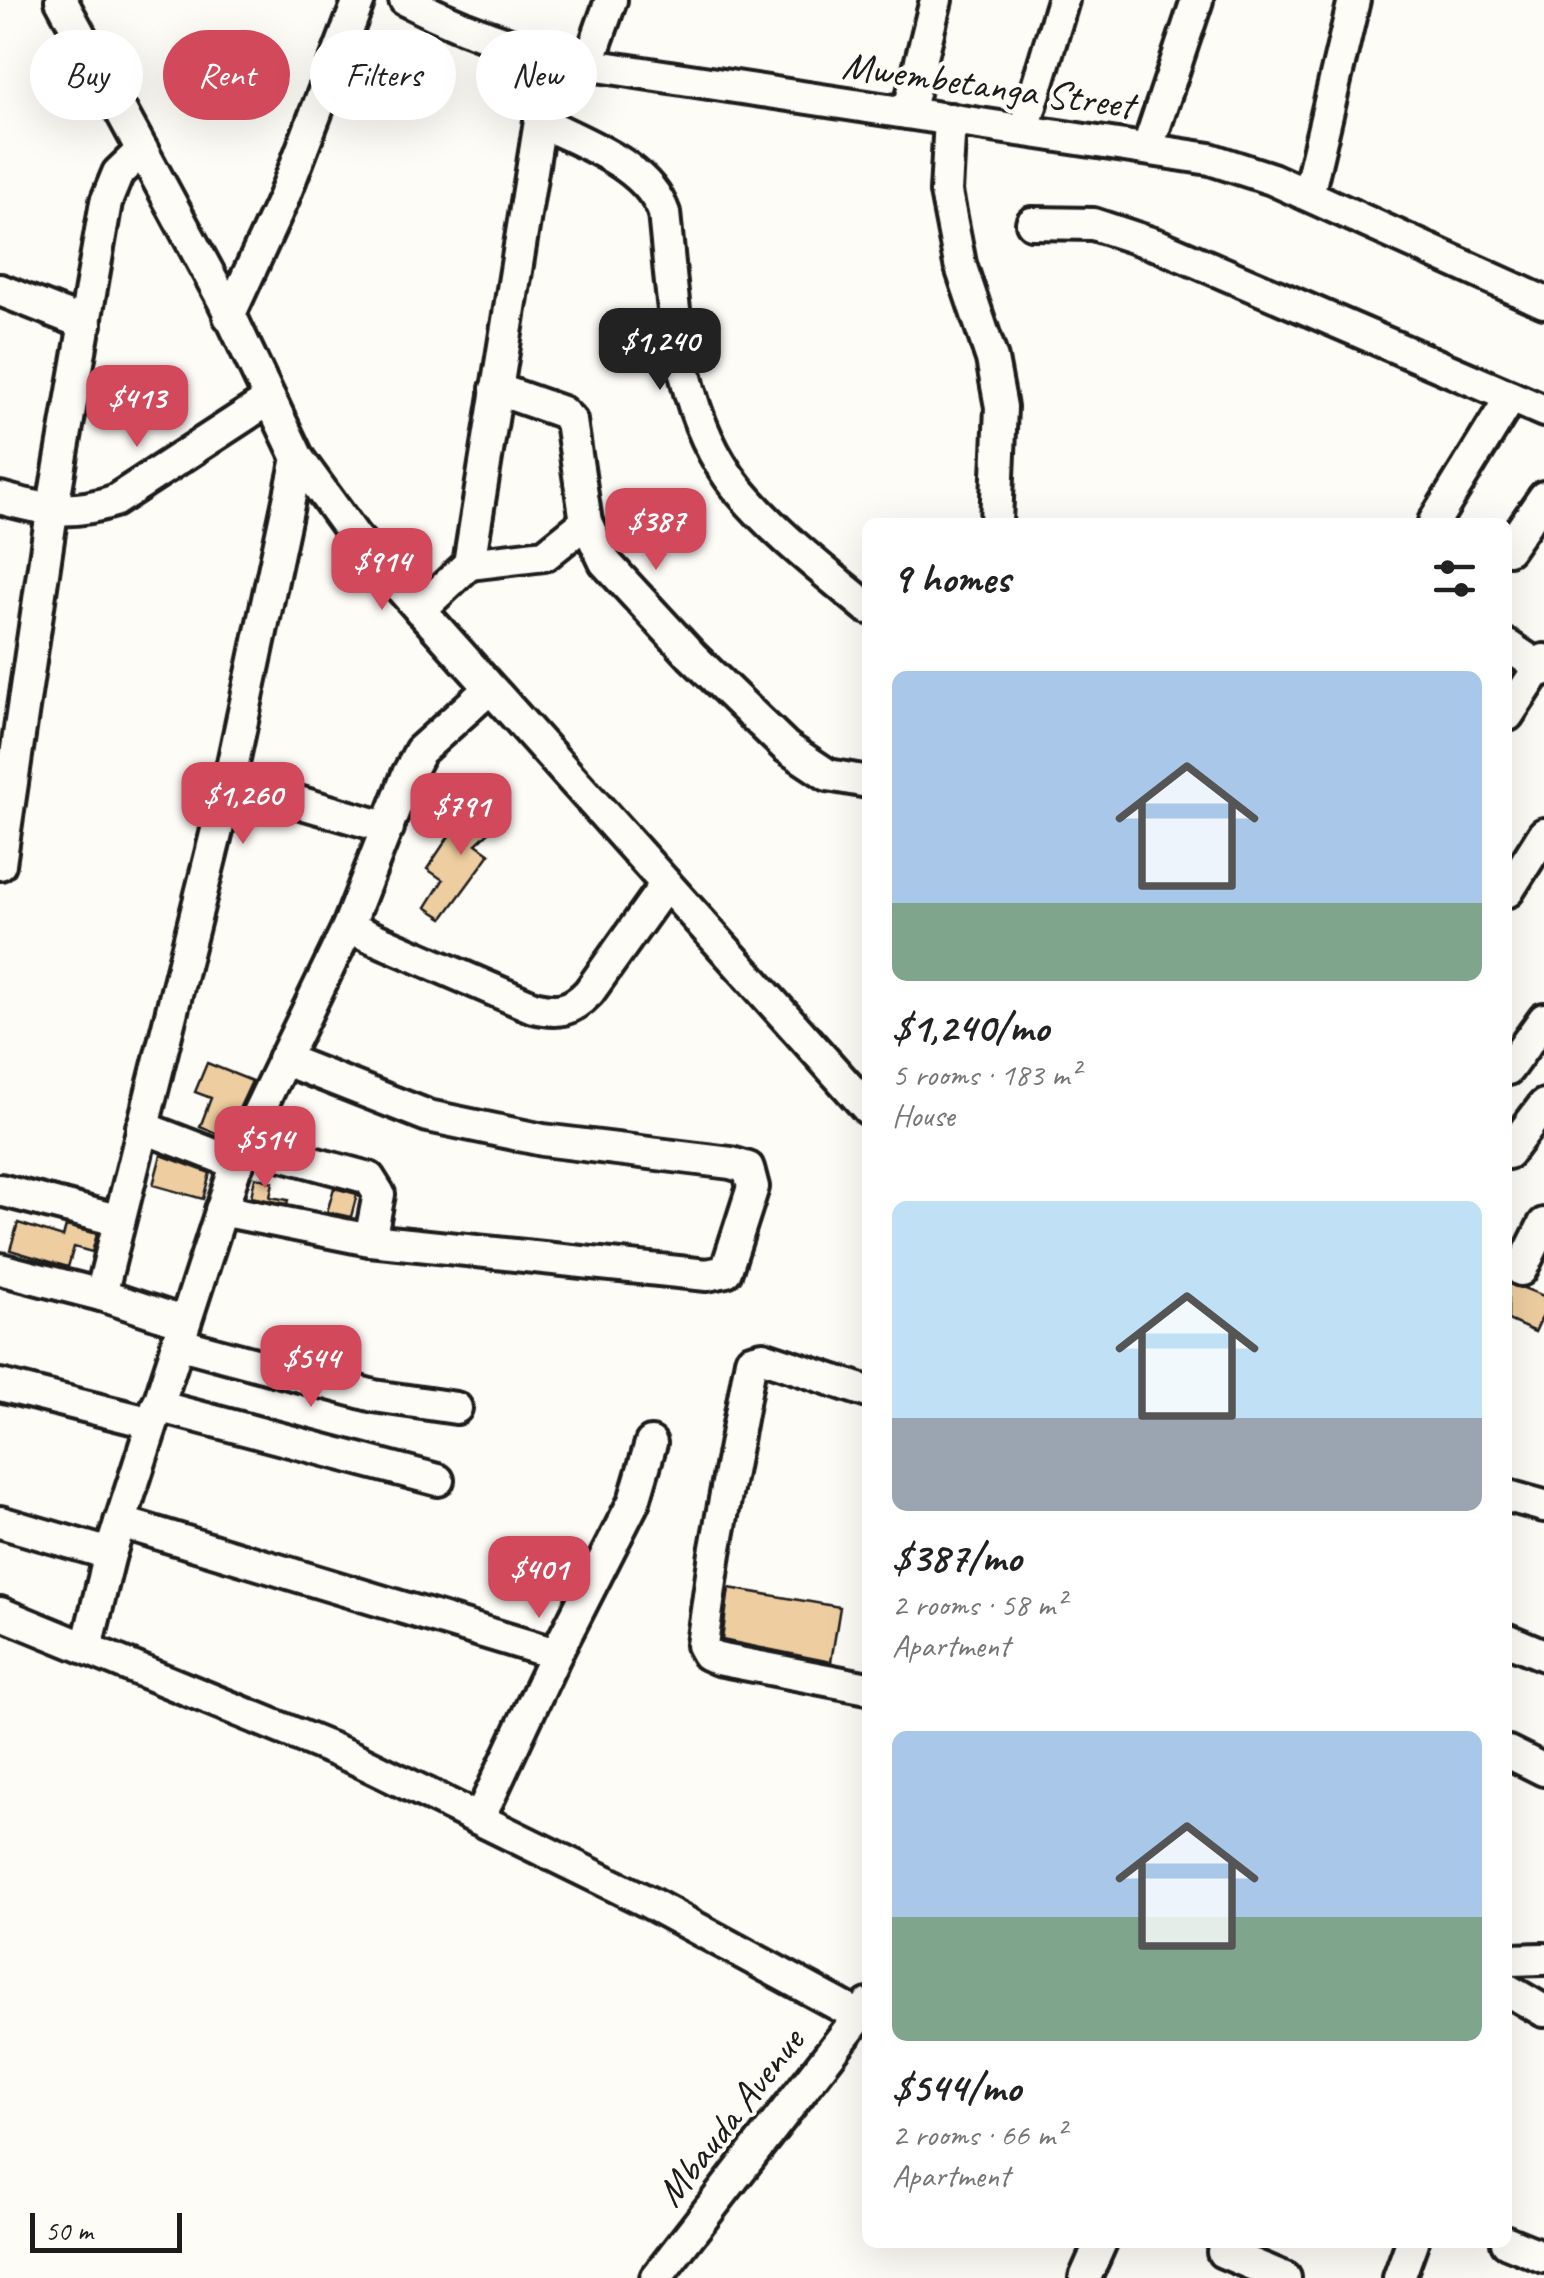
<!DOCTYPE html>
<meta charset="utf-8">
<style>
body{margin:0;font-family:Caveat,sans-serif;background:#f2f2f2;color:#222;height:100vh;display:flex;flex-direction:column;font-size:38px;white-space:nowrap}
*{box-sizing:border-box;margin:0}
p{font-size:32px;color:#767676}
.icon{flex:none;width:55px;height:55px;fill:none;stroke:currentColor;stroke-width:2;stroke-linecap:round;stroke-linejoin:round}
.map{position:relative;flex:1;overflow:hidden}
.panel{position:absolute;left:862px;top:518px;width:650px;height:1730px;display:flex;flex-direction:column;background:#fff;border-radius:15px;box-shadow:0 10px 40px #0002}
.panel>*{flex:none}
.top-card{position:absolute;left:30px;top:30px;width:682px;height:90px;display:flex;gap:20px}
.scale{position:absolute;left:30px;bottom:25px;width:152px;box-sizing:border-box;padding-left:10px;border:5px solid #1c1c1c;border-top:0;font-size:28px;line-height:35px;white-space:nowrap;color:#1c1c1c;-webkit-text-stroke:8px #fdfcf7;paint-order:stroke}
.price{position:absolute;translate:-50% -85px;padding:0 22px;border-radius:20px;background:#d1495b;color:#fff;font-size:32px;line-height:65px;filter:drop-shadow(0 2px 5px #0008)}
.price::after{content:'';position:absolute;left:50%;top:60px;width:30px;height:22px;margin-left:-15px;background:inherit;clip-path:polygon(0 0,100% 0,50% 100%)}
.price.on{background:#222;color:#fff}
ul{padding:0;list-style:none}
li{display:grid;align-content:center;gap:20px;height:530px;padding:0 30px}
li span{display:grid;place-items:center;height:310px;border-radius:15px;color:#555}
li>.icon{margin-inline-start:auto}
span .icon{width:180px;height:180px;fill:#fffc;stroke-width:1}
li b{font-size:42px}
h2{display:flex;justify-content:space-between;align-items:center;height:120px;padding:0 30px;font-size:42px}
.chip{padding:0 35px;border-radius:45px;background:#fff;box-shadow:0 10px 40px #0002;font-size:35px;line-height:90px}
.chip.on{background:#d1495b;color:#fff}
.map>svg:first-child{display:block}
.building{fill:#eecea0;stroke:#1c1c1c;stroke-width:2.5}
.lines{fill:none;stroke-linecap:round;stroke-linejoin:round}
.minor-casing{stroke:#1c1c1c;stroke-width:38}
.minor{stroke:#fdfcf7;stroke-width:30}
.labels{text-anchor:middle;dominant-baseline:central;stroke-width:8;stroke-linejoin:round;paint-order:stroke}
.street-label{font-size:40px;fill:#1c1c1c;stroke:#fdfcf7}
</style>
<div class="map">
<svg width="1544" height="2278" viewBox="0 0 1544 2278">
<rect width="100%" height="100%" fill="#fdfcf7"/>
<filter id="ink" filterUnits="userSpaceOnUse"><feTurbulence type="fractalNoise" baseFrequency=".01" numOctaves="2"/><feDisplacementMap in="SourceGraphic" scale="20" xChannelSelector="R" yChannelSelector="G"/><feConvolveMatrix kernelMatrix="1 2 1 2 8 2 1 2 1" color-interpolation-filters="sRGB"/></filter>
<g filter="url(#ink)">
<g class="building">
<polygon points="481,801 500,822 476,844 490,854 443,918 426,907 443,880 427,869 457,824"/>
<polygon points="207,1063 252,1081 226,1137 200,1127 211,1098 195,1092"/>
<polygon points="161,1155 210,1173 203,1199 153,1185"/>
<polygon points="255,1177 273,1182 270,1197 288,1200 287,1204 251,1197"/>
<polygon points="334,1188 357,1194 351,1217 327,1212"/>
<polygon points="18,1223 63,1237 66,1226 97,1234 92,1252 74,1247 68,1267 10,1250"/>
<polygon points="1508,1282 1544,1296 1544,1313 1535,1332 1508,1320"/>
<polygon points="729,1588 840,1607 831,1662 722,1640"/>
</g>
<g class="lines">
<g class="minor-casing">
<g id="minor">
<polyline points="61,0 223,300 298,458 355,537 868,1109"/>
<path d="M405 0C461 29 522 51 584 64L1210 159 1272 179 1544 302"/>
<polyline points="588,65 611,0"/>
<polyline points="908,113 936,0"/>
<polyline points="950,119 946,192 960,264 992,359 1001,407 996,522"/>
<path d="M540 121C583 144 647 164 664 213 674 305 676 413 738 489 774 533 824 571 868 608"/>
<polyline points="1024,129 1063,0"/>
<polyline points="1148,147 1197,0"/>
<polyline points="1308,195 1354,0"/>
<polyline points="1032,223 1093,224 1160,246 1544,411"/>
<polyline points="0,290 86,324"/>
<polyline points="229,316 283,199 359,0"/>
<polyline points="496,389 562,412 571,421 586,522 605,562 692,656 786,747 828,775 868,782"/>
<path d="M0 498C42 510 72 515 114 501L270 399"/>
<polyline points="1434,522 1511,397"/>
<polyline points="1508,549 1544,497"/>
<polyline points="469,564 545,555 586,522"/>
<polyline points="420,610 469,564 540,121 546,56"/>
<polyline points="1508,646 1544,670"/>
<polyline points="1508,715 1544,660"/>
<polyline points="229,782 388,828"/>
<polyline points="0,864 52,512 106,202 118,173 142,150"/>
<polyline points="1508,891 1544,834"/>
<path d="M348 927 533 1007C558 1013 571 1011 589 992L666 884"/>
<polyline points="1508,1069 1544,1019"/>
<polyline points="142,1127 238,1164"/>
<polyline points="243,1144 369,1178 379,1194 370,1240"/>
<polyline points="1508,1153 1544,1105"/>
<polyline points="0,1190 117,1220"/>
<polyline points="221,1210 370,1240 707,1275 726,1271 753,1187 748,1168 731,1163 543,1140 428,1116 283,1059"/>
<polyline points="0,1269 101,1295 183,1322"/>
<polyline points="1521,1270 1544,1224"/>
<polyline points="101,1295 229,782 298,458"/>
<polyline points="177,1343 374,1396 456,1408"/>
<polyline points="0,1385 152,1423"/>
<polyline points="868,1392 763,1357 751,1360 715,1553 702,1645 707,1654 718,1659 868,1688"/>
<polyline points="157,1406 438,1480"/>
<polyline points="1508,1496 1544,1506"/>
<polyline points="0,1522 110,1554"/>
<polyline points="120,1522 556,1654"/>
<polyline points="0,1613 354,1758 648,1902 859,2016"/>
<polyline points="1508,1640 1544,1655"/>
<polyline points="87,1647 110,1554 243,1144 348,927 408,774 420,751 489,689"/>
<polyline points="1508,1752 1544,1770"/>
<polyline points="479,1819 556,1654 634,1501 651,1443"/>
<polyline points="1508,1960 1544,1959"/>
<polyline points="1508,1990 1544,2011"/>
<polyline points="1507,2242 1544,2257"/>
<polyline points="1223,2252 1285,2278"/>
<polyline points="656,2278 868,2005"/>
<polyline points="1085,2278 1101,2242"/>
<polyline points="1399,2278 1412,2242"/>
</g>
</g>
<use href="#minor" class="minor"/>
</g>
</g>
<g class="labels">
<g class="street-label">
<text transform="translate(988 85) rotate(8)">Mwembetanga Street</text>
<text transform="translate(730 2117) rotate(-52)">Mbauda Avenue</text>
</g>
</g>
</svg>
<div class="scale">50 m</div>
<b class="price on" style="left:660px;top:393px">$1,240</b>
<b class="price" style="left:137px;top:450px">$413</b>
<b class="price" style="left:656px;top:573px">$387</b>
<b class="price" style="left:382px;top:613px">$914</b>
<b class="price" style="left:243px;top:847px">$1,260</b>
<b class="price" style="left:461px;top:858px">$791</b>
<b class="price" style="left:265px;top:1191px">$514</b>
<b class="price" style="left:311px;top:1410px">$544</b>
<b class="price" style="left:539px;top:1621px">$401</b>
<div class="top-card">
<a class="chip">Buy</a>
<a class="chip on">Rent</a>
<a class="chip">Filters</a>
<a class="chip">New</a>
</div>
<section class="panel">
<h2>9 homes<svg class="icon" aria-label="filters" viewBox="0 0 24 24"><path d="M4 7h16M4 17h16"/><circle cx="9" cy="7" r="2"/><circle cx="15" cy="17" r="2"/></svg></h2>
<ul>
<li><span style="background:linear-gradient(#a9c7e8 75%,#7fa58c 0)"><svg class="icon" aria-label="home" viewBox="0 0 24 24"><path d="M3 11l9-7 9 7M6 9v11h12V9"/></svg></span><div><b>$1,240/mo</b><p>5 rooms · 183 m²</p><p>House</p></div></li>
<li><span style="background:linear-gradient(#bfe0f5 70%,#9aa5b1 0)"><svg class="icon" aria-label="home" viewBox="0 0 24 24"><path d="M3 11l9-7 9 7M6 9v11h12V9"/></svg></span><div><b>$387/mo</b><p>2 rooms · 58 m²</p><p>Apartment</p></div></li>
<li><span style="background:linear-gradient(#a9c7e8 60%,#7fa58c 0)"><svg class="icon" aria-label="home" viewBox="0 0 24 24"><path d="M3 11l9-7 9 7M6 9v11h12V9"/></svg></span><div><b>$544/mo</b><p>2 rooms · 66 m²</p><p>Apartment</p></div></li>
</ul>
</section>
</div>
